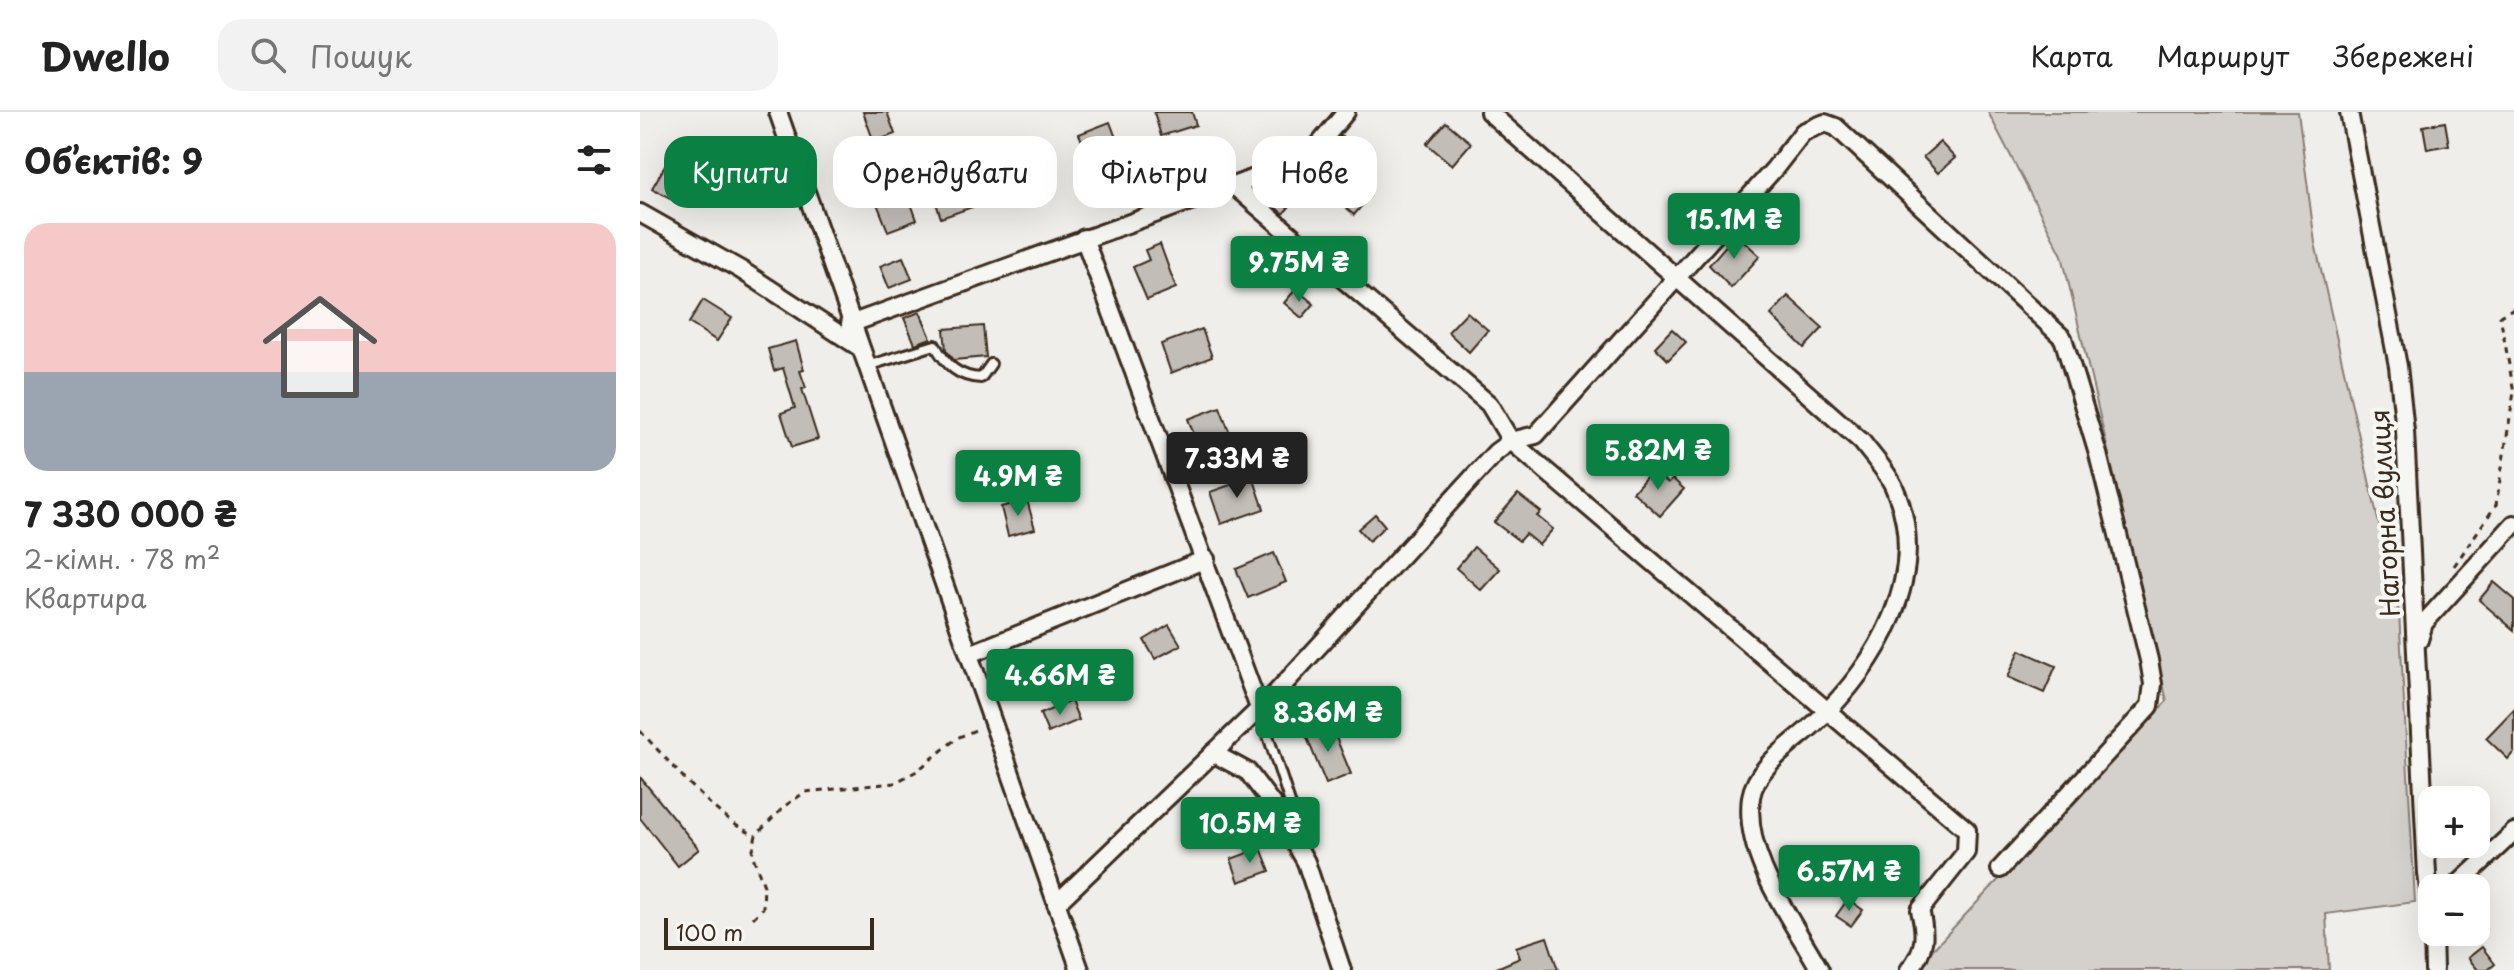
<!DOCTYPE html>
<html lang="uk">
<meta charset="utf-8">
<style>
body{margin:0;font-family:"Playpen Sans",sans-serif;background:#f2f2f2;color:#222;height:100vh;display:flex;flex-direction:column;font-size:30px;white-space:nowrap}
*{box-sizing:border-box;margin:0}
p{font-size:26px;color:#767676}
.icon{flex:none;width:44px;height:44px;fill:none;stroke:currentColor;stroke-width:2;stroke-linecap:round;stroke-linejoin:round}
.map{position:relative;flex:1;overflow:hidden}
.sheet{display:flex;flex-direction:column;background:#fff;width:640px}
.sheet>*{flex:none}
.guide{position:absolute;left:24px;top:24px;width:760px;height:72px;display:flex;gap:16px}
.tools{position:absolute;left:1778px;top:674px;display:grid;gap:16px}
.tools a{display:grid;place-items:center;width:72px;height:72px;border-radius:16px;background:#fff;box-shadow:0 8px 32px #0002;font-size:40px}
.scale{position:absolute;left:24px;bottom:20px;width:210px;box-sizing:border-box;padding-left:8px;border:4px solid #3b2a1e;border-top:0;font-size:22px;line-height:28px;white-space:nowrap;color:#3b2a1e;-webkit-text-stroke:6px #f6f6f2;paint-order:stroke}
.price{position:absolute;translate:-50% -68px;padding:0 18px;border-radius:8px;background:#0b8043;color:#fff;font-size:26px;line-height:52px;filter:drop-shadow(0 2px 4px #0008)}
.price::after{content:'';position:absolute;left:50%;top:48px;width:24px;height:18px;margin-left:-12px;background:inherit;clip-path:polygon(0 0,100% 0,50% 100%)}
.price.selected{background:#222;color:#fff}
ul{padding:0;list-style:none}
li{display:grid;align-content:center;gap:16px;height:424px;padding:0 24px}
li span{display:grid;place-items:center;height:248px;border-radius:24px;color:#555}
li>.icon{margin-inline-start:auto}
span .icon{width:144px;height:144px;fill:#fffc;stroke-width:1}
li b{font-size:34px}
h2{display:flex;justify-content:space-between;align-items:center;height:96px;padding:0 24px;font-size:34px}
.pill{padding:0 28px;border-radius:24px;background:#fff;box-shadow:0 8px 32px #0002;font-size:28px;line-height:72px}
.pill.selected{background:#0b8043;color:#fff}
header{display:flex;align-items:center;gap:48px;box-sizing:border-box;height:112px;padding:0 40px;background:#fff;border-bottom:2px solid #e0e0e0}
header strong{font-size:38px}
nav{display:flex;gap:44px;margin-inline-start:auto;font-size:28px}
.search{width:560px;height:72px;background:#f2f2f2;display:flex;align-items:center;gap:20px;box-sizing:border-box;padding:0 28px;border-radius:24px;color:#767676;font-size:30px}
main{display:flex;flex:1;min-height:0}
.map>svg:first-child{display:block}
.green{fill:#d4d1cc;stroke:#887e75;stroke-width:2}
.building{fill:#c2bdb7;stroke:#3b2a1e;stroke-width:2}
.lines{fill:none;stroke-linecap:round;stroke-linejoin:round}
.lane-casing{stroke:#3b2a1e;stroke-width:14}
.street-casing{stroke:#3b2a1e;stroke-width:22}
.path{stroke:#3b2a1e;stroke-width:3;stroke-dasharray:6 6;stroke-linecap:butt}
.lane{stroke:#f6f6f2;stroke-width:8}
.street{stroke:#f6f6f2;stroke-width:16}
.labels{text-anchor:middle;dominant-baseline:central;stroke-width:8;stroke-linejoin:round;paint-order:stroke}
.street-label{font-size:26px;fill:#3b2a1e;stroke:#f6f6f2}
</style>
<header>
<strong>Dwello</strong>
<div class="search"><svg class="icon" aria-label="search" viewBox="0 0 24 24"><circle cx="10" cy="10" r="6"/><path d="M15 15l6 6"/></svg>Пошук</div>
<nav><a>Карта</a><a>Маршрут</a><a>Збережені</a></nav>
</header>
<main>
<section class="sheet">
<h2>Об’єктів: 9<svg class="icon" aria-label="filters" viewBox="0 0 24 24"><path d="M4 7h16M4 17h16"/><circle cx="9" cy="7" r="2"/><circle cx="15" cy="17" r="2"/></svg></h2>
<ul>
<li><span style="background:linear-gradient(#f6c9c9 60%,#9aa5b1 0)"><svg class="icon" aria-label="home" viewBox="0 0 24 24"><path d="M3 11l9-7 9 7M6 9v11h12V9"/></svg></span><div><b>7 330 000 ₴</b><p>2-кімн. · 78 m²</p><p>Квартира</p></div></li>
</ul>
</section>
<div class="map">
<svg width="1874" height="858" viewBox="0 0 1874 858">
<rect width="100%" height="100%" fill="#efeeea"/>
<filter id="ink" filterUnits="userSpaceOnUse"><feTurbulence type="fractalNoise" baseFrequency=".0125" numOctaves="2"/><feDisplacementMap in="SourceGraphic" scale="16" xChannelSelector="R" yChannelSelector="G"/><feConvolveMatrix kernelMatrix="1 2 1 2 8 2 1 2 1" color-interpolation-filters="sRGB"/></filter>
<g filter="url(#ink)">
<polygon class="green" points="1348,0 1658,0 1675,131 1759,500 1775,790 1686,802 1689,858 1281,858 1281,850 1527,589 1422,143"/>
<g class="building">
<polygon points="223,0 247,0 255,22 234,30"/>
<polygon points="514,0 552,0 556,13 521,24"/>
<polygon points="470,10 479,34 449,46 439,22"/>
<polygon points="806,10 831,31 812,53 787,32"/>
<polygon points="1805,10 1809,33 1787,37 1783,14"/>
<polygon points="701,24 708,30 689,51 730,84 714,103 672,69 643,102 634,94"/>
<polygon points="1300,30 1315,46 1298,61 1283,45"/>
<polygon points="403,31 415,60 387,71 375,42"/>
<polygon points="25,54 51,70 39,91 12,76"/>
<polygon points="508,55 514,72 488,82 482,65"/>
<polygon points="335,64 344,91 301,106 292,79"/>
<polygon points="266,78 277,108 248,119 236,89"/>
<polygon points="1096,122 1120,144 1091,176 1069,153"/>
<polygon points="520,132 536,176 507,188 493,155 509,148 505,138"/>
<polygon points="263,145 272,167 249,176 240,154"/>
<polygon points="656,177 674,192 662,206 644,191"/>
<polygon points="1148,184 1183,216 1164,236 1131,203"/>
<polygon points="63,188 92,206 77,229 49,211"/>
<polygon points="280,200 291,226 275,232 264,206"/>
<polygon points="827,200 848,218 829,240 808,220"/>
<polygon points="343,214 346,245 314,248 306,238 304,217"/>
<polygon points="562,217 572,245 531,261 521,232"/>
<polygon points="1032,217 1046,230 1028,248 1015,235"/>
<polygon points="156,229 164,258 160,259 166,276 162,277 178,327 152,335 141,301 155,296 143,256 134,259 128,237"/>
<polygon points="580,295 597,340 565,351 548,307"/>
<polygon points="1013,357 1028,371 1033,367 1044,377 1020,404 993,380"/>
<polygon points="613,365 624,397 581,412 570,380"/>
<polygon points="878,382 901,400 897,404 913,417 899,433 885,422 879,429 854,410"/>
<polygon points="387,388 395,417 368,424 361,395"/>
<polygon points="735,402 745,414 729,429 718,417"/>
<polygon points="834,435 860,457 841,478 816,456"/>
<polygon points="634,441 646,470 608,486 596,457"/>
<polygon points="1854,470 1874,487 1874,518 1839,488"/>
<polygon points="529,513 541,533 515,547 504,528"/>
<polygon points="1380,538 1416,554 1404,581 1368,565"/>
<polygon points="431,589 439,608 408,621 400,602"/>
<polygon points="1874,597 1874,640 1868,647 1846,626"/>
<polygon points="690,611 711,662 686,672 665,621"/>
<polygon points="0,665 59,737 38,754 0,706"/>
<polygon points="621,736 630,759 599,770 591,747"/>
<polygon points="1208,787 1223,798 1211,814 1196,804"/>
<polygon points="907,825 918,858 852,858 880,846 876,835"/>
<polygon points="1842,835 1855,852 1848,858 1838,858 1828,846"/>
</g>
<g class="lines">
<g class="lane-casing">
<g id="lane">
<path d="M227 254 295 233C306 253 318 265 341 266L351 252"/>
<polyline points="619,596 651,694"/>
</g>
</g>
<g class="street-casing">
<g id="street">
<polyline points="138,0 440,858"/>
<path d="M849 0 1222 330C1233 345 1247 359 1254 375 1293 462 1236 555 1173 613 1151 633 1116 655 1111 685 1103 746 1152 807 1180 858"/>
<polyline points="1709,0 1758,254 1765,319 1787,762 1792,803"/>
<path d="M595 75 849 292 871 329 1327 718 1326 740 1280 798C1286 822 1286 838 1269 858"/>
<polyline points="0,101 101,158 219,235"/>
<polyline points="444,126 619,596"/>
<polyline points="210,212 667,47 706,0"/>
<polyline points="1779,528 1784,511 1874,412"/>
<polyline points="330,542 566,447"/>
<polyline points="573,641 608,660 636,697 666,750 702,858"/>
<polyline points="1814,776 1874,720"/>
<polyline points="416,792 635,582 856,340 871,329 896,323 1135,56 1163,20 1185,11 1196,15 1423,226 1458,342 1509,548 1513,572 1510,594 1360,757"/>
<polyline points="1793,820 1794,858"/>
</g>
</g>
<g class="path">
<polyline points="1814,454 1856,393 1874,280 1860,204 1874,196"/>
<path d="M0 619C25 644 84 716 115 722"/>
<polyline points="113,806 123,796 124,774 112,742 116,723 145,694 165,680 254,671 277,659 317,626 340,616"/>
</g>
<use href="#lane" class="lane"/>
<use href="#street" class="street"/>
</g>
</g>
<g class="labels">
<g class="street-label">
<text transform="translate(1744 401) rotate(-93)">Нагорна вулиця</text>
</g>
</g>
</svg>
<div class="tools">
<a>+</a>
<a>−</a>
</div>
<div class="scale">100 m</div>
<b class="price" style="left:1094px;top:149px">15.1M ₴</b>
<b class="price" style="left:659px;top:192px">9.75M ₴</b>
<b class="price" style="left:1018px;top:380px">5.82M ₴</b>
<b class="price selected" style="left:597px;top:388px">7.33M ₴</b>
<b class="price" style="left:378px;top:406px">4.9M ₴</b>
<b class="price" style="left:420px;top:605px">4.66M ₴</b>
<b class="price" style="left:688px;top:642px">8.36M ₴</b>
<b class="price" style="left:610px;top:753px">10.5M ₴</b>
<b class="price" style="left:1209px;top:801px">6.57M ₴</b>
<div class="guide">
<a class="pill selected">Купити</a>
<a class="pill">Орендувати</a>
<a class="pill">Фільтри</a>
<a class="pill">Нове</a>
</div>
</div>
</main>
